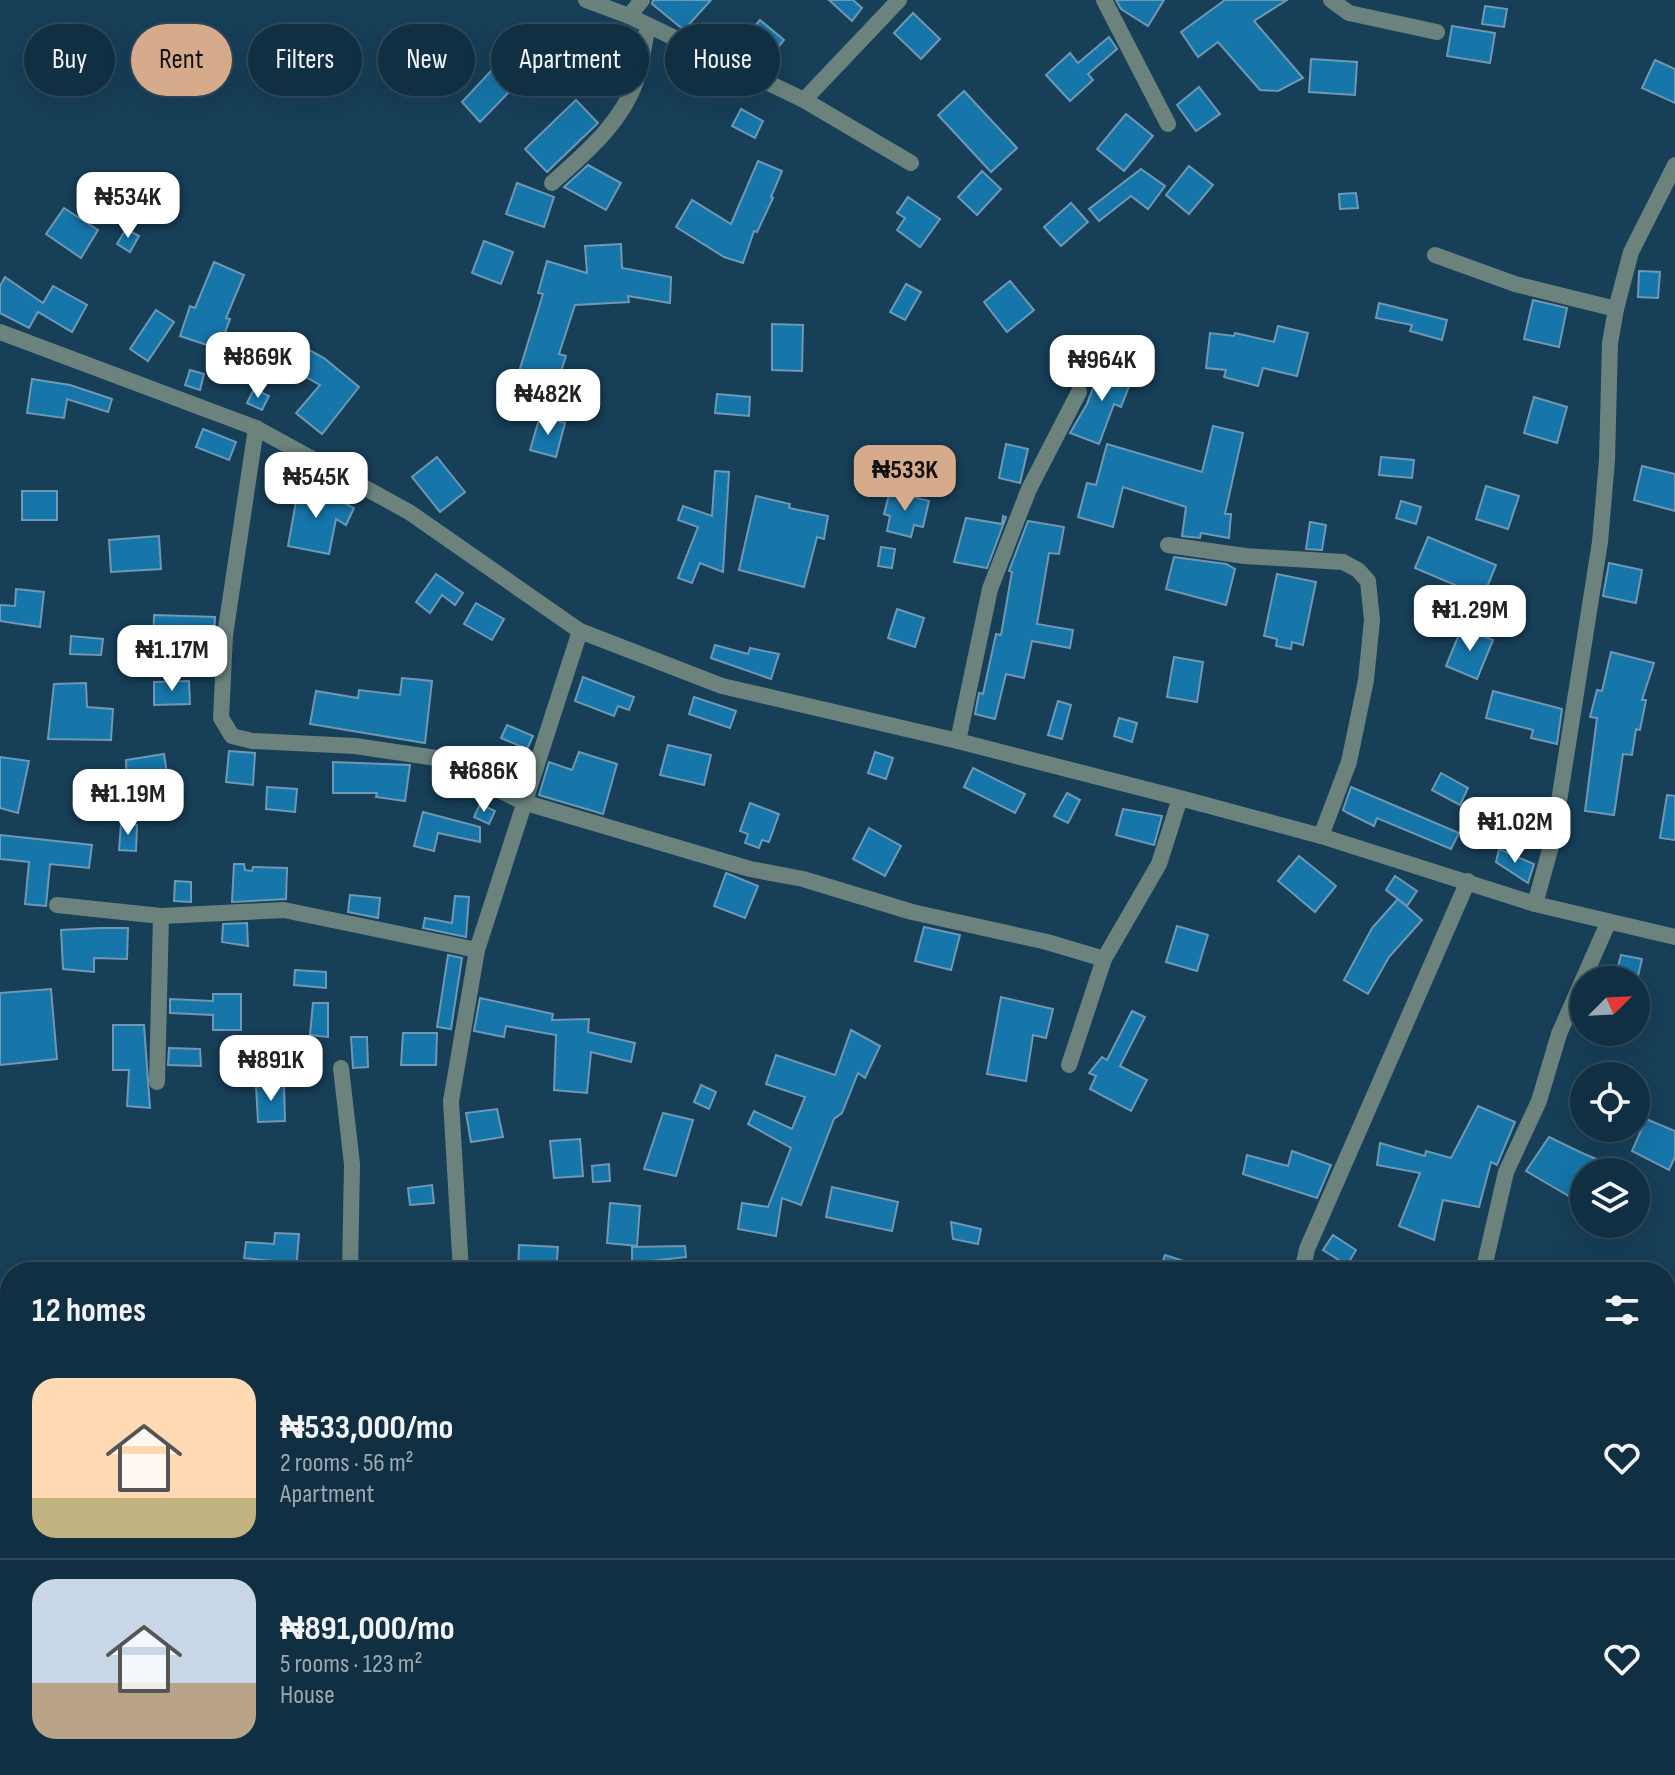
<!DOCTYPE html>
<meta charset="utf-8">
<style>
body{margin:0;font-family:"Sofia Sans Condensed",sans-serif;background:#1e3b4d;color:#f1f3f6;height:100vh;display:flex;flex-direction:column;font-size:30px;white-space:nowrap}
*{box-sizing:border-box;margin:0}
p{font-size:26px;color:#9ca9b2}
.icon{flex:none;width:44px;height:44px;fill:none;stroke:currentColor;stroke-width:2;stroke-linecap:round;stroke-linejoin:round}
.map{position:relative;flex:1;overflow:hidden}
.panel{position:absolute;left:0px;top:1262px;width:1676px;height:514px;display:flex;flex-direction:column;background:#112f42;border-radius:32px 32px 0 0;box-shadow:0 8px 32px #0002,0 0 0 2px #304a5b}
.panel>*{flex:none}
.guide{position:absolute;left:24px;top:24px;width:800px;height:72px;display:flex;gap:16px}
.needle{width:52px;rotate:66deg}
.controls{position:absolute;left:1570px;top:966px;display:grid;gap:16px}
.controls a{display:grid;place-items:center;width:80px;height:80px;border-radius:50%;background:#112f42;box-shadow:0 8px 32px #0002,0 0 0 2px #304a5b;font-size:40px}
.price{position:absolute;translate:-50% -68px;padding:0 18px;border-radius:16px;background:#fff;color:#222;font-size:26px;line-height:52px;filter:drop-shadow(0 2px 4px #0008)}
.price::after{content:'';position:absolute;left:50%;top:48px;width:24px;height:18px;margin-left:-12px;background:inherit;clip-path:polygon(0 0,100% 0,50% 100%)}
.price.active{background:#d6ab8b;color:#111}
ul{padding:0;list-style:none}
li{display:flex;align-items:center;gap:24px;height:200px;padding:0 32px}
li+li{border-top:2px solid #304a5b}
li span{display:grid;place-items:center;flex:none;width:224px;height:160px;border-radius:24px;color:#555}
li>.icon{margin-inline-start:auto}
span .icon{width:96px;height:96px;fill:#fffc;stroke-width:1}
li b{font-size:34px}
h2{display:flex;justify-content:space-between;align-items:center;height:96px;padding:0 32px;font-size:34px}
.chip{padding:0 28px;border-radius:36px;background:#112f42;box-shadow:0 8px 32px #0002,0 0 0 2px #304a5b;font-size:28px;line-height:72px}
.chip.active{background:#d6ab8b;color:#111}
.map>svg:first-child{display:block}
.building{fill:#1675a9;stroke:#6e98b4;stroke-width:2}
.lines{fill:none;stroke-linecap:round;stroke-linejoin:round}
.minor{stroke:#6c837d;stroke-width:16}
</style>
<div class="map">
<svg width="1675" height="1775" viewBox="0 0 1675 1775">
<rect width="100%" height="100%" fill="#173f58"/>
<g class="building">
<polygon points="653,0 711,0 684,30 652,4"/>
<polygon points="829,0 853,0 862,8 852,21"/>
<polygon points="1116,0 1164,0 1148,26 1121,9"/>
<polygon points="1225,0 1287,0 1254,21 1303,78 1278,91 1260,90 1218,42 1198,57 1181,32"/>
<polygon points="1485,6 1507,9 1504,27 1482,24"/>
<polygon points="913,13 940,39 921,59 894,33"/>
<polygon points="760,20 784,40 763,66 739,45"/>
<polygon points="1452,26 1495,33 1490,63 1447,56"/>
<polygon points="417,29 440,45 431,57 409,41"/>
<polygon points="1109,37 1117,49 1088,74 1093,80 1070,101 1046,75 1070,53 1078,63"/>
<polygon points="1311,59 1357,62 1355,95 1309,92"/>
<polygon points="1655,60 1675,69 1675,103 1642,88"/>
<polygon points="491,71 511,90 480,122 462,102"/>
<polygon points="1199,87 1220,114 1196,131 1177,105"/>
<polygon points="964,91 1017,148 991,172 938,115"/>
<polygon points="576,100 598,123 547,172 525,149"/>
<polygon points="741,109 763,121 755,138 732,126"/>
<polygon points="1126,114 1153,136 1124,171 1097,149"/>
<polygon points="758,161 782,171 771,197 773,198 757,232 754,231 743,263 724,257 676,227 692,200 731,224"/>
<polygon points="588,165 621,183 606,210 564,187"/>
<polygon points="1189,166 1213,185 1189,214 1166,195"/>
<polygon points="1141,169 1165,186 1148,209 1131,196 1099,221 1089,209"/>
<polygon points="982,171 1001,189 977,215 958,197"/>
<polygon points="517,183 554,197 544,227 506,214"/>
<polygon points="1356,193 1358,208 1340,209 1339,194"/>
<polygon points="908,197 940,219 920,247 897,230 905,218 897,213"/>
<polygon points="1071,203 1088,222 1061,246 1044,227"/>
<polygon points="64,208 98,230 81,258 46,234"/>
<polygon points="126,229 139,236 130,252 117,244"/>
<polygon points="484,241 513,252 501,284 472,273"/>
<polygon points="621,244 622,268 671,277 670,303 628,296 629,302 575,305 559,354 566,356 551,402 522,395 526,378 518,375 543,294 538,293 547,261 587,273 585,246"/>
<polygon points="214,262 244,275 226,318 230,319 219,349 180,336 190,306 195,308"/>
<polygon points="1639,271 1660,272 1658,298 1638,297"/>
<polygon points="5,277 43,303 53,286 87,305 72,332 38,312 29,328 0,313 0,286"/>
<polygon points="1010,281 1034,310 1007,332 984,302"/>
<polygon points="906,284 921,292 905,320 890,312"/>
<polygon points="1533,300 1567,308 1559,347 1524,339"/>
<polygon points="1379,303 1447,320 1442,340 1410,331 1412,325 1376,318"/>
<polygon points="156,310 174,322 148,361 130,349"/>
<polygon points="772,324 803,325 802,371 772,370"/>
<polygon points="1278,326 1308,333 1297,376 1263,368 1258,386 1224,377 1226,370 1206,368 1210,333 1234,336 1235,333 1274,342"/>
<polygon points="298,344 324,358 359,387 322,434 296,413 320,385 286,366"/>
<polygon points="1102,364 1133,376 1121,407 1114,404 1099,444 1070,433 1087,404"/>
<polygon points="190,370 204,374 200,390 185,385"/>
<polygon points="32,379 70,385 112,399 108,412 67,399 64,418 27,413"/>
<polygon points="254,389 269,396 262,410 247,403"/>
<polygon points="717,394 750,397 749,416 715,413"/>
<polygon points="1534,397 1567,407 1557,443 1524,433"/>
<polygon points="540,416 565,423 556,457 530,450"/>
<polygon points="1213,426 1243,433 1225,514 1231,514 1229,538 1201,533 1200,538 1182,536 1186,507 1123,487 1113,527 1078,517 1087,483 1096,485 1107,444 1202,472"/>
<polygon points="203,429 236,442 229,460 196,447"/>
<polygon points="1006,444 1028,449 1020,483 999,478"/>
<polygon points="437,457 465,492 440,512 412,477"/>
<polygon points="1381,457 1414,460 1412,478 1379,475"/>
<polygon points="1642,466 1675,474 1675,511 1634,500"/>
<polygon points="715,471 729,472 723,572 700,563 692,583 678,578 698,527 678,520 683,506 712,516"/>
<polygon points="304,483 354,508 346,525 336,519 329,554 288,546 297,496"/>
<polygon points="1486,486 1519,496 1508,529 1476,519"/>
<rect x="22" y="491" width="35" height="29"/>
<polygon points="890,491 929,501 923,527 914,525 911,537 887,531 890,516 884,514"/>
<polygon points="756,496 790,504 789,508 828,516 824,539 817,537 804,587 739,570"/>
<polygon points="1401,501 1421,507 1416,524 1396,518"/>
<polygon points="1003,516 1006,517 987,568 954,562 966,518 1002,524"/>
<polygon points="1028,521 1064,527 1059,554 1049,553 1037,624 1073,630 1070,648 1032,641 1024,678 1006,674 995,719 975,714 979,693 983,694 996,634 1001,635 1012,572 1009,571"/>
<polygon points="1310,522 1326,525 1322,550 1306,549"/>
<polygon points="159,536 161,569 111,572 109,540"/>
<polygon points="1428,537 1496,565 1483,597 1415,568"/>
<polygon points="881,547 895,549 892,568 878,566"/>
<polygon points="1174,557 1226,564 1235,569 1226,605 1166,589"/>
<polygon points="1609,563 1642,570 1636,603 1603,596"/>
<polygon points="436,574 463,593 455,605 442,595 430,613 416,602"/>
<polygon points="1277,574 1316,582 1303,645 1292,642 1291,649 1276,646 1277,639 1264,636"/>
<polygon points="16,589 44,592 40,627 0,621 0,605 15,606"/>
<polygon points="476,603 504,619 492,640 464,624"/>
<polygon points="897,609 924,618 915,647 888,638"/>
<polygon points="154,615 215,617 213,650 188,649 188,659 153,658"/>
<polygon points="1462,627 1493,640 1477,679 1446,666"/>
<polygon points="71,636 103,639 101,655 70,654"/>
<polygon points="715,645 748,654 750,648 779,654 771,679 711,658"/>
<polygon points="1611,652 1654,663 1642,700 1646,700 1640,730 1636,729 1632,755 1623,754 1614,815 1585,811 1597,718 1590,717 1597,690 1602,691"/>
<polygon points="1174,657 1203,662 1197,702 1167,697"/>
<polygon points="583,677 634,697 629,710 618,706 614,716 575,701"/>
<polygon points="402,678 432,681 425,743 310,724 316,691 358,698 359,690 400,695"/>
<polygon points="189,681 190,704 154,705 154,682"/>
<polygon points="86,683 87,707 113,709 111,740 48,739 54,684"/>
<polygon points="1493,691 1562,709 1557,744 1531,738 1533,730 1486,718"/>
<polygon points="694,697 736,711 730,728 689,714"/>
<polygon points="1058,701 1071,705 1062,739 1048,735"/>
<polygon points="1119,718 1137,723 1132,742 1114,736"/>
<polygon points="507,725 533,736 527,749 501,738"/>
<polygon points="668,745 711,755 704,785 660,775"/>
<polygon points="229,751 255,753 253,785 226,782"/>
<polygon points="579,752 617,764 603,814 539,795 549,762 572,770"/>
<polygon points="875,752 893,758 886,779 868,773"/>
<polygon points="164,754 169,787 127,793 126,760"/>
<polygon points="0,757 29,761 18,813 0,808"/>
<polygon points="333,762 410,765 405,801 376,797 377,793 333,793"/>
<polygon points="973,768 1025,794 1015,813 964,787"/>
<polygon points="1441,773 1468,788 1460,805 1432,790"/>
<polygon points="267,787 297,789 295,812 266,809"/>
<polygon points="1351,787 1459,833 1451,849 1377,818 1374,826 1348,813 1343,810"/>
<polygon points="1067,793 1080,800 1068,823 1054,816"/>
<polygon points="1667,795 1675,796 1675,840 1660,838"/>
<polygon points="750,803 779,814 769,842 762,840 759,848 745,843 748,834 740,831"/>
<polygon points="480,804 495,811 489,824 474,817"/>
<polygon points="1123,809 1162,816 1154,845 1116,835"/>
<polygon points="423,812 480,827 480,842 438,833 434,851 414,846"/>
<polygon points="121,823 137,825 136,851 119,850"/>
<polygon points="869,828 901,846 885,876 853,859"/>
<polygon points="0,835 92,845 89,868 50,864 46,906 25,904 29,862 0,859"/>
<polygon points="1499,849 1534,864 1528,883 1496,862"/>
<polygon points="1299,856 1336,886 1315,912 1278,881"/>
<polygon points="234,864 244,864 245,870 252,871 253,867 287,868 286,899 232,902"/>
<polygon points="726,873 758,886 745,918 714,906"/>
<polygon points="1395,876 1417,891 1407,906 1386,890"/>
<polygon points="175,881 191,882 191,902 174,901"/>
<polygon points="350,895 380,898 378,918 348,912"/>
<polygon points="455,896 469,897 466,937 423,928 425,918 452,923"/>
<polygon points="1398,899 1422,920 1389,957 1368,994 1344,980 1372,928"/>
<polygon points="247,923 248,946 222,942 223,924"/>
<polygon points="1177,926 1208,935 1197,971 1166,962"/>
<polygon points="924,927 960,935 951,970 915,961"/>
<polygon points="100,928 128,928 127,959 94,958 94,972 63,969 61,930"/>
<polygon points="448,955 462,958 451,1029 437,1027"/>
<polygon points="1621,955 1642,959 1638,976 1617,971"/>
<polygon points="295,970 326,972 326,988 294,985"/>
<polygon points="51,989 57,1059 0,1065 0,993"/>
<polygon points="213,994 241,994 241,1030 213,1030 213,1015 170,1013 170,999 213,1001"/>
<polygon points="1001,997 1053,1009 1046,1038 1033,1035 1026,1081 987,1074"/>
<polygon points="480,998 553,1014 552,1020 589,1019 588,1032 635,1043 631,1062 591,1052 587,1093 554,1090 556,1035 506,1026 504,1037 474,1031"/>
<polygon points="313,1003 328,1003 328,1037 310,1035"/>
<polygon points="1132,1011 1145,1017 1120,1066 1147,1080 1131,1111 1090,1089 1096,1076 1089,1073 1102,1057 1107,1060"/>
<polygon points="113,1025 144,1025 150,1108 127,1106 129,1070 113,1070"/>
<polygon points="851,1030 880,1046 865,1078 858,1073 842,1113 834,1119 801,1205 782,1198 776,1236 738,1229 742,1203 768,1207 791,1148 748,1124 754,1111 792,1129 805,1097 766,1084 776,1055 835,1075"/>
<polygon points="403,1033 437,1033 436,1065 401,1065"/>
<polygon points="351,1037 367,1037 368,1067 353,1068"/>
<polygon points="169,1048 200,1049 201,1066 168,1065"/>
<polygon points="284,1085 285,1121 258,1122 256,1086"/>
<polygon points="701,1085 716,1092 709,1109 694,1102"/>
<polygon points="1478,1106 1515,1122 1497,1165 1491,1162 1479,1207 1443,1200 1434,1240 1399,1226 1420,1173 1377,1165 1380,1143 1425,1156 1426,1151 1451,1158"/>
<polygon points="497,1109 503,1137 471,1142 466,1113"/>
<polygon points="663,1113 693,1120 676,1176 644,1169"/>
<polygon points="1646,1119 1675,1131 1675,1157 1669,1170 1632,1151"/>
<polygon points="1549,1137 1582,1153 1627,1172 1584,1172 1584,1205 1526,1171"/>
<polygon points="580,1139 583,1176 554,1178 550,1141"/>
<polygon points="1292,1151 1331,1165 1317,1198 1243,1174 1247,1155 1288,1166"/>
<polygon points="609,1164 610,1181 593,1182 592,1166"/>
<polygon points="432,1185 434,1203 410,1205 408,1188"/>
<polygon points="832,1187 898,1202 892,1231 826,1217"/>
<polygon points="610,1203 640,1206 637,1246 607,1243"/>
<polygon points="951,1222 981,1229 978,1244 953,1239"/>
<polygon points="275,1233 299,1234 296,1272 273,1272 273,1261 244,1258 246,1242 274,1244"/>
<polygon points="1333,1235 1356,1250 1347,1265 1323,1250"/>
<polygon points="519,1245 558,1247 556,1272 518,1272"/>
<polygon points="685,1246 686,1257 632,1263 632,1247"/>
<polygon points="1165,1255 1208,1269 1208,1272 1159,1272"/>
</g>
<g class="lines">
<g class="minor">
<polyline points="586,0 629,16"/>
<polyline points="642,0 629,16 804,100 911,163"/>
<polyline points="1104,0 1168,124"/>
<polyline points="1331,0 1349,13 1437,32"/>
<polyline points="804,100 899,0"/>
<path d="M552 183C584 154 621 124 636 81 642 64 644 44 648 25"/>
<polyline points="1435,255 1515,284 1616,309"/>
<polyline points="0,332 256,428 409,512 580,631 722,686 958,741 1180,798 1321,836 1535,904 1675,937"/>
<polyline points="256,428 225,635 221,718 232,736 252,741 355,746 436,758 523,802 750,869 803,879 912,912 1047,942 1104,959"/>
<polyline points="1168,545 1245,556 1343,562 1358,570 1368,581 1372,620 1366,680 1349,762 1321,836"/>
<polyline points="958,741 990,589 1029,489 1079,392"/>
<polyline points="1535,904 1553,839 1600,542 1607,460 1610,343 1616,309 1631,252 1675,165"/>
<polyline points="57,905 161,916 284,910 477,950"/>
<polyline points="1069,1065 1104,959 1159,864 1180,798"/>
<polyline points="341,1068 352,1164 350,1272"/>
<polyline points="157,1082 161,916"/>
<polyline points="461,1272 451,1101 477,950 580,631"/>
<polyline points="1302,1272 1307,1249 1468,881"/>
<polyline points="1483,1272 1506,1172 1539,1101 1559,1034 1608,923"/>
<polyline points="0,1457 10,1493"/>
<polyline points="0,1694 10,1690"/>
<polyline points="1133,1766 1133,1775"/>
<polyline points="303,1775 313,1766"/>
<polyline points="519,1775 535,1766"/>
<polyline points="677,1775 680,1766"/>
<polyline points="1033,1775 1033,1766"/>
</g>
</g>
</svg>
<div class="controls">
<a><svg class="needle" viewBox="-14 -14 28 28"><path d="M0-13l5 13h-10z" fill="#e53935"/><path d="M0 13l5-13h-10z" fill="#9ca9b2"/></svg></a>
<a><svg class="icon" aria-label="locate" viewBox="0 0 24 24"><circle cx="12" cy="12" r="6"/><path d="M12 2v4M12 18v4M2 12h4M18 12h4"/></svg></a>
<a><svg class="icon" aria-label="layers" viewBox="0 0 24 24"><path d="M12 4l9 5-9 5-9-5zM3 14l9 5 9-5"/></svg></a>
</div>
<b class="price" style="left:128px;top:240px">₦534K</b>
<b class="price" style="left:258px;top:400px">₦869K</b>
<b class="price" style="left:1102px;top:403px">₦964K</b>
<b class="price" style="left:548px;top:437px">₦482K</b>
<b class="price active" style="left:905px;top:513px">₦533K</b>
<b class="price" style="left:316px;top:520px">₦545K</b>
<b class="price" style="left:1470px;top:653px">₦1.29M</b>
<b class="price" style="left:172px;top:693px">₦1.17M</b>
<b class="price" style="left:484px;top:814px">₦686K</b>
<b class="price" style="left:128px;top:837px">₦1.19M</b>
<b class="price" style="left:1515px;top:865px">₦1.02M</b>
<b class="price" style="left:271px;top:1103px">₦891K</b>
<div class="guide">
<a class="chip">Buy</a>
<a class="chip active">Rent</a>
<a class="chip">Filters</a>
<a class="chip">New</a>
<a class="chip">Apartment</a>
<a class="chip">House</a>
</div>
<section class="panel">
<h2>12 homes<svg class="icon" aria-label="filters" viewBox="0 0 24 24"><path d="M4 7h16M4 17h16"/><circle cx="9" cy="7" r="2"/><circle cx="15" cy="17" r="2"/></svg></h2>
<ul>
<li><span style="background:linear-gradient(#ffd9b3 75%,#c2b280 0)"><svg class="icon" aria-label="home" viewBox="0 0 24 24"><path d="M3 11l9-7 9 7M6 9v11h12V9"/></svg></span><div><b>₦533,000/mo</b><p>2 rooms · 56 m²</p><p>Apartment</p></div><svg class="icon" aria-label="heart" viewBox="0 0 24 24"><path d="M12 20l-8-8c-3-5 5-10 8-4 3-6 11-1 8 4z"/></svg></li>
<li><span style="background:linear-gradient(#c9d6e8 65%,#b9a48a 0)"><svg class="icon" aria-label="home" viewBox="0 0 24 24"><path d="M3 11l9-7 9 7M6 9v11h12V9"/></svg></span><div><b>₦891,000/mo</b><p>5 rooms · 123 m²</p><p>House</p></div><svg class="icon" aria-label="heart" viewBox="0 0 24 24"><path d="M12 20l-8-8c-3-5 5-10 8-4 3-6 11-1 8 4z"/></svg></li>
</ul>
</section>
</div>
